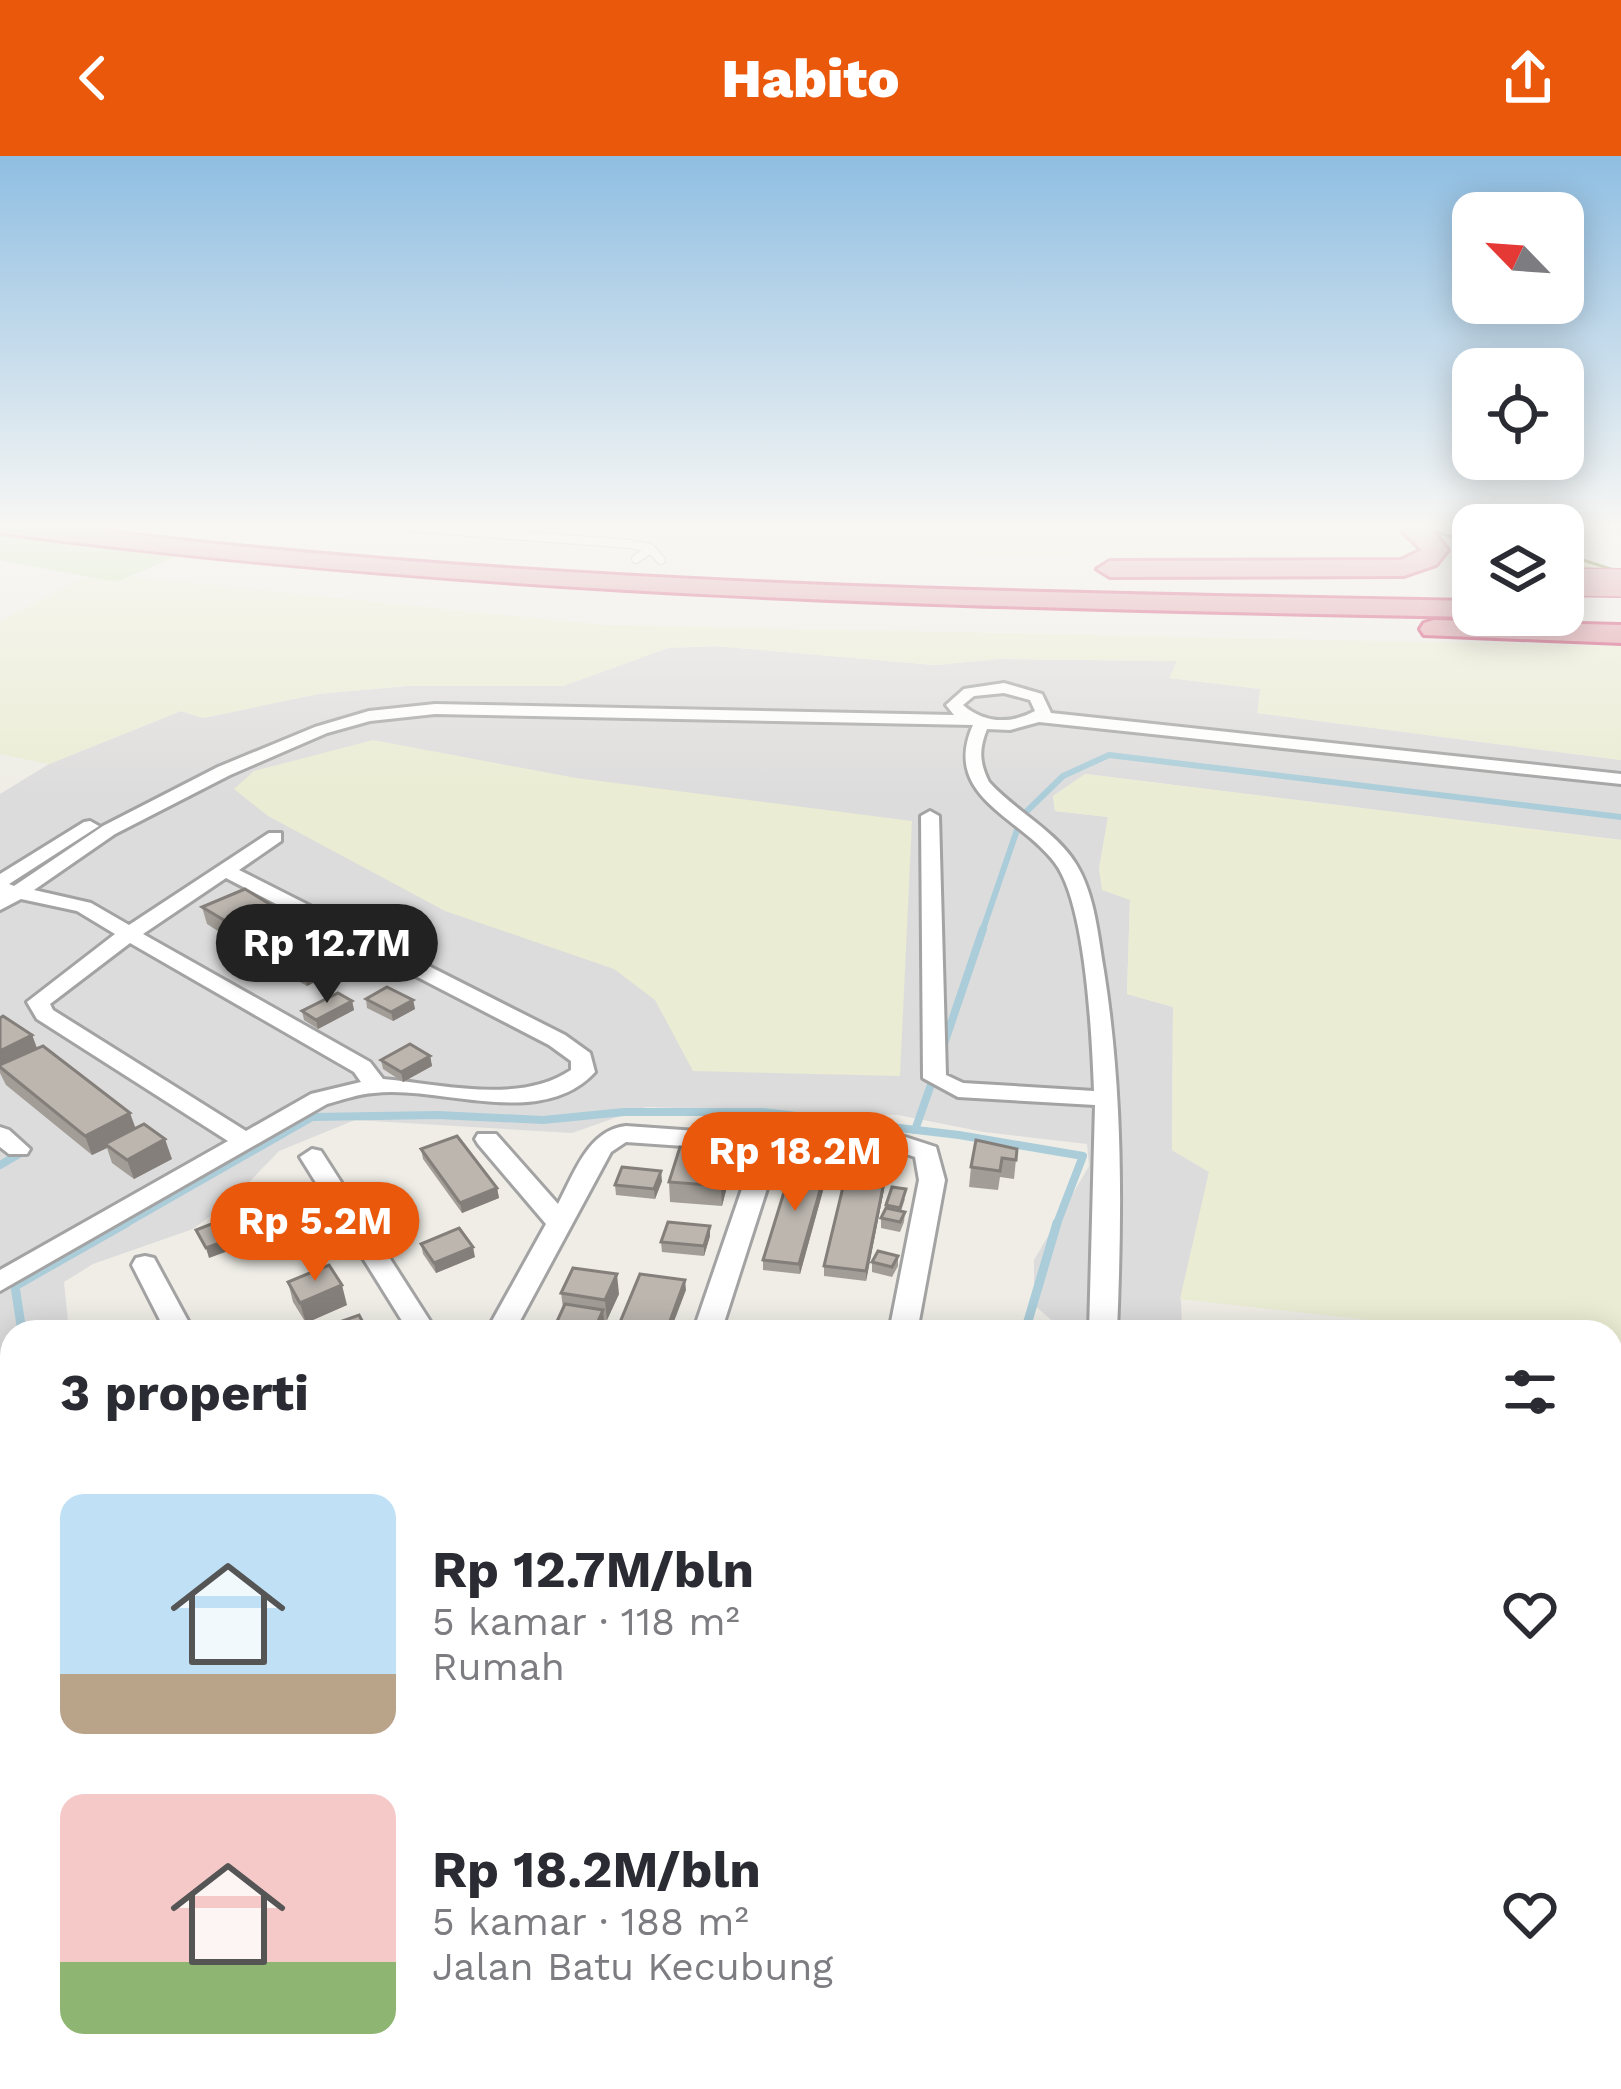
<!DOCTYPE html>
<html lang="id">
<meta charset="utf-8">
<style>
body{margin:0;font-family:"Work Sans",sans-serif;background:#f2f2f3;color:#2b2b33;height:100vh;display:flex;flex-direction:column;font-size:45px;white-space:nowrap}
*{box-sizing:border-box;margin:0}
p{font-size:39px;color:#7c7c81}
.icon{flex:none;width:66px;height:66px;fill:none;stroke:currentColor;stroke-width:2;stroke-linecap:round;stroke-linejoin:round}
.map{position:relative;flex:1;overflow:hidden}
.panel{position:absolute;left:0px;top:1164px;width:1623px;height:771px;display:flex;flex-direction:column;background:#fff;border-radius:36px 36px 0 0;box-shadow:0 6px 30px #0003}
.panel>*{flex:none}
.needle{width:78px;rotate:295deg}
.fabs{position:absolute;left:1452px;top:36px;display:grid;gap:24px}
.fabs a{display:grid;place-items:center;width:132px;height:132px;border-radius:24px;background:#fff;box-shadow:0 6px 30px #0003;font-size:60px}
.price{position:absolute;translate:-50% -102px;padding:0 27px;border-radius:42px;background:#ea580c;color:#fff;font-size:39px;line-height:78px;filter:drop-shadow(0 3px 6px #0008)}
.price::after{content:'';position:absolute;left:50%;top:72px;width:36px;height:27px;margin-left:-18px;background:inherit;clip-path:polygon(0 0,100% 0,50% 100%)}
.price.selected{background:#222;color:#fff}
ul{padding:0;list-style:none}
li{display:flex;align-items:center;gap:36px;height:300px;padding:0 60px}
li span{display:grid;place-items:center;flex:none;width:336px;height:240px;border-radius:24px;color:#555}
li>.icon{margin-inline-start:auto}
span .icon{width:144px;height:144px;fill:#fffc;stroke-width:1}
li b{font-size:51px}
h2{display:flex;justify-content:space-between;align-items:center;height:144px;padding:0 60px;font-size:51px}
header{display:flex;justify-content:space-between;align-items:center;height:156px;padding:0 60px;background:#ea580c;color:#fff;font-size:54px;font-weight:800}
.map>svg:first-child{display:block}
.residential{fill:#dddcdc}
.farmland{fill:#eaecd3}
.grass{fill:#c9e5b1}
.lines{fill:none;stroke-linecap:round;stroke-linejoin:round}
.stream-far3{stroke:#aacdd9;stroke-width:6}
.stream-far2{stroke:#aacdd9;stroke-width:8}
.stream-far1{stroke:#aacdd9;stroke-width:9}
.stream{stroke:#aacdd9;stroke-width:12}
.river{fill:#aacdd9;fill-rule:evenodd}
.lane-casing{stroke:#a3a3a3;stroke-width:10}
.street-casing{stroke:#a3a3a3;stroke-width:6}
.secondary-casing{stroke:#626f0e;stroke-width:6}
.highway-casing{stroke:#cd3364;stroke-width:6}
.lane{stroke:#fff;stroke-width:8}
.street{fill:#fff;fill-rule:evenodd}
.secondary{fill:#f1f5bf;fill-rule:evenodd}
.highway{fill:#e095a1;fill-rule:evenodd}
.highway-bridge-casing{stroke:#cd3364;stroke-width:30;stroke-linecap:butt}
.highway-bridge{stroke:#e095a1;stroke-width:27}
.wall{fill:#a29d96}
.shaded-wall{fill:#847f7a}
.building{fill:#bcb6af;stroke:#847f7a;stroke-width:3}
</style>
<header><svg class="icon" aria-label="back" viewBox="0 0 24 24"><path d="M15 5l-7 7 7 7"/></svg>Habito<svg class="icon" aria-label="share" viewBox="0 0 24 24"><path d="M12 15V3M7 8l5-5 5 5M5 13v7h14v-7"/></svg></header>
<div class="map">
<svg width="1621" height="1933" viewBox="0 0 1621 1933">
<rect width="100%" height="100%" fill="#efede6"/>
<polygon class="residential" points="715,490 934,509 1000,503 1178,505 1170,522 1261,533 1258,557 1621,604 1621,684 1086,618 1053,640 1055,655 1108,661 1099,713 1103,734 1130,743 1127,838 1173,851 1172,994 1209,1016 1181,1143 1182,1176 1096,1176 1057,1169 1034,1149 1034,1104 1089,1010 1087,988 984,976 898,959 646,951 572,977 355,964 279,995 231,1045 193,1073 93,1108 64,1126 69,1176 12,1176 12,1760 0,1744 0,638 49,608 181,555 203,562 318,538 406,530 563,530 668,492"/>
<g class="farmland">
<polygon points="411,369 1370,369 1473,401 1473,414 665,389"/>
<polygon points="94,417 604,469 1621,490 1621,604 1257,557 1260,533 1169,522 1177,505 1000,503 934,509 715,490 668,492 563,530 406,530 318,538 203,562 181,555 49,608 0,598 0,465"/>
<polygon points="373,584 576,622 912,665 900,920 693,915 655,844 614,813 445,755 268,660 234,633 254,615"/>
<polygon points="1085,618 1621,684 1621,1192 1611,1190 1611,1176 1479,1176 1180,1143 1209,1016 1172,994 1173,851 1127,838 1130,744 1102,734 1099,713 1108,661 1055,655 1053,640"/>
<polygon points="0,1744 12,1760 12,1923 115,1923 111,1933 0,1933"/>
</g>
<polygon class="grass" points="0,376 184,397 116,426 0,404"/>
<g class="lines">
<g class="stream-far3">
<polyline points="1026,656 1063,620 1109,599 1621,661"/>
<polyline points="982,776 1017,674"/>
</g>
<g class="stream-far2">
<polyline points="942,894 983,773"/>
<polyline points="915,974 934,920"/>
<polyline points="0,1009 19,998 18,992"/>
<polyline points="121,1070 312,961 438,959 543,964 624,956 763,956 959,979 1083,1000 1056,1070"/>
</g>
<g class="stream-far1">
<polyline points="15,1130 126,1067"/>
<polyline points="15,1130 22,1176"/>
<polyline points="1040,1176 1028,1165 1057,1067"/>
<polyline points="1611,1285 1621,1286"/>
</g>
<polyline class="stream" points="449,1923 472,1933"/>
<polygon class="river" points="1603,369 1621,369 1621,380"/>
<g class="lane-casing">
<g id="lane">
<polyline points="380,369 630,388 650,392 661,404"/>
<polyline points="636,403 651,393"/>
</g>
</g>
<g class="street-casing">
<g id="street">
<path d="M1004 527 1042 538 1051 557 1621 618V628L1039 566 1010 574 987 573C979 593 979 606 989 626 1015 655 1055 674 1076 708 1095 739 1098 780 1104 815 1123 935 1122 1055 1117 1176H1089L1095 949 958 941 923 922 921 660 930 655 939 660 946 919 963 927 1094 935C1092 882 1086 748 1055 707 1020 660 941 641 973 569L435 558 370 565 327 577 230 619 115 678 34 734 91 747 129 769 269 677H281V685L239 714 565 879 590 897 595 916C541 975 440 929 374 937 358 938 342 944 327 948L0 1135V1114L228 985 37 863 27 846 115 778 77 755 21 743 0 754V718L84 666 90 665 99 670 9 728 14 730 103 670 218 611 315 571 369 555 435 548 954 559 946 549 964 533ZM1004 537 1030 544 1035 555C1011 568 985 568 963 549L974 540ZM226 722 549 889 571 905V914C520 949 441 928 383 923L370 906 143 778ZM130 787 354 916 361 926 311 938 246 975 53 854 50 848Z"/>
<path d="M626 970 769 980 893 977 936 991 945 1024 917 1176H889L919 1024 915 1001 891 993 779 995 721 1176H693L755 995 626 986 611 996 514 1176H486L546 1068 478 988 475 983 478 978H496L558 1048C574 1018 588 974 626 970Z"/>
<polygon points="0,971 9,974 30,993 27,998 9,998 0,991"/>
<polygon points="312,993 321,995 437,1176 409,1176 300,1001"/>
<polygon points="145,1100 154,1102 194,1176 166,1176 132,1109 136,1102"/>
<polygon points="0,1207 12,1212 12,1240 0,1235"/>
<polygon points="12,1272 12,1304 0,1309 0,1277"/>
<polygon points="0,1407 12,1411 12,1447 0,1443"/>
<polygon points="1611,1601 1621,1604 1621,1673 1611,1669"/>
<polygon points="1051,1923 1093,1923 1094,1933 1050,1933"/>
<polygon points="1368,1923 1410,1923 1412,1933 1368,1933"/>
</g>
</g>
<g class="secondary-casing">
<g id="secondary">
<polygon points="1430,369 1473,375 1473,387 1433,373"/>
<polygon points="1563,399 1621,418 1621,431 1563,411"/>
</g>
</g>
<g class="highway-casing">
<g id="highway">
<path d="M0 369H51C523 429 998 436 1473 445V459H1482L1473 461C980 452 490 441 0 377Z"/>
<polygon points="1396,369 1428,369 1448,394 1436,409 1404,420 1110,421 1097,413 1110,405 1401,404 1422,394"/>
<polygon points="1434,464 1621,469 1621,487 1424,479 1420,473 1424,467"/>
</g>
</g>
<use href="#lane" class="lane"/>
<use href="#street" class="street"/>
<use href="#secondary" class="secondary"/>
<use href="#highway" class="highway"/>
<g class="highway-bridge-casing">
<polyline id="highway-bridge" points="1563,426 1621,427"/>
</g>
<use href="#highway-bridge" class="highway-bridge"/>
</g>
<g class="wall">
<polygon points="202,751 281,770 238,788 207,768"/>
<polygon points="347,790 351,808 307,830 277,813 273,795"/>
<polygon points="366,843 413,844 415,853 393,865 367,852"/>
<polygon points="352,845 354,854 318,873 304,864 302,855"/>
<polygon points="0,862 32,879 37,892 172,1003 134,1023 112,1007 107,992 92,999 6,929 0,917"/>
<polygon points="430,900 432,910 403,926 383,913 381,904"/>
<polygon points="421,993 497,1032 499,1042 462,1057 423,1003"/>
<polygon points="1017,993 1014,1023 1000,1021 998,1034 969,1031 971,1011"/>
<polygon points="888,999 887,1018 866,1125 824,1120 824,1110 844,1027 844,1017"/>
<polygon points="731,1015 722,1050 670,1046 669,1026"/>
<polygon points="827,1020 800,1118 763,1114 763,1104"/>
<polygon points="662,1025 655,1043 616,1039 615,1029"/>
<polygon points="905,1043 901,1055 905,1056 904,1066 900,1076 881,1072 881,1062 886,1049"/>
<polygon points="710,1080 704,1100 662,1096 661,1086"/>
<polygon points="421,1088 475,1101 436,1117 423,1098"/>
<polygon points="898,1100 898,1110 892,1121 872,1116 872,1106"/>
<polygon points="288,1126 347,1149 306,1167 293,1146"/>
<polygon points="561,1137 619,1138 607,1164 604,1164 599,1176 554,1176 563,1152"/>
<polygon points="1617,1463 1621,1464 1621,1539 1611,1503 1611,1474"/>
<polygon points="1611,1610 1619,1642 1611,1656"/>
<polygon points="1611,1805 1621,1806 1621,1933 1541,1933 1538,1923 1611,1923"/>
<polygon points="800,1923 895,1923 894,1933 850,1933"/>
<polygon points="1134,1923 1362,1923 1363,1933 1134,1933"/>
<polygon points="1451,1923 1537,1923 1540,1933 1445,1933"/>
</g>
<g class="shaded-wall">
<polygon points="276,752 281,770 238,788 234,770"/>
<polygon points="347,790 351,808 307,830 303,812"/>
<polygon points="413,844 415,853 393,865 391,856"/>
<polygon points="352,845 354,854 318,873 316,864"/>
<polygon points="32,879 39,898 0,911 0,895"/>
<polygon points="430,900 432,910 403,926 401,916"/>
<polygon points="130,957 137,976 105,988 107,992 92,999 85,980"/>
<polygon points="165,983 172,1003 134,1023 127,1004"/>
<polygon points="730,995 731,1015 722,1050 721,1030"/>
<polygon points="888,999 887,1018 866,1125 866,1115"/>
<polygon points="827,1010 827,1020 800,1118 799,1108"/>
<polygon points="661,1015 662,1025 655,1043 654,1033"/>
<polygon points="497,1032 499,1042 462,1057 460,1047"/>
<polygon points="710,1070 710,1080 704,1100 704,1090"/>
<polygon points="247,1077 250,1087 209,1102 206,1092"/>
<polygon points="473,1091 475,1101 436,1117 434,1107"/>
<polygon points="617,1118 619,1138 607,1164 605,1144"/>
<polygon points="685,1124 686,1134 670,1176 666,1176"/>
<polygon points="342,1129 347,1149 306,1167 300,1147"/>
<polygon points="603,1154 604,1164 599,1176 593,1176"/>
</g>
<g class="building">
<polygon points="245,733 276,752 234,770 202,751"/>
<polygon points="317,774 347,790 303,812 273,795"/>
<polygon points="387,831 413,844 391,856 366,843"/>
<polygon points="338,837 352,845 316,864 302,855"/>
<polygon points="3,860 32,879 0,895 0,862"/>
<polygon points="410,888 430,900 401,916 381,904"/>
<polygon points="43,890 130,957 85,980 0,911 0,909"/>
<polygon points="144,968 165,983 127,1004 105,988"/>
<polygon points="457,980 497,1032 460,1047 421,993"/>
<polygon points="976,984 1017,993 1016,1004 1002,1002 1000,1015 971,1011"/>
<polygon points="680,991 730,995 721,1030 669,1026"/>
<polygon points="849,995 888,999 884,1021 844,1017"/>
<polygon points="793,1007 827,1010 799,1108 763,1104"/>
<polygon points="622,1011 661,1015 654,1033 615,1029"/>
<polygon points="844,1027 883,1031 866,1115 824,1110"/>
<polygon points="892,1031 906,1033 900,1052 886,1049"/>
<polygon points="886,1052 905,1056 900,1066 881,1062"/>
<polygon points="237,1058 247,1077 206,1092 196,1074"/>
<polygon points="668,1066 710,1070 704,1090 661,1086"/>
<polygon points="459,1072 473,1091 434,1107 421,1088"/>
<polygon points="878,1095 898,1100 892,1111 872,1106"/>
<polygon points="329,1109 342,1129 300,1147 288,1126"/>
<polygon points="573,1112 617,1118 605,1144 561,1137"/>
<polygon points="640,1118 685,1124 666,1176 616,1176"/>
<polygon points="565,1148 603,1154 593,1176 553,1174"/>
<polygon points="359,1159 368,1176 321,1176 320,1173"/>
<polygon points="1611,1610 1619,1642 1611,1641"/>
<polygon points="1611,1805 1621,1806 1621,1850 1611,1849"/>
<polygon points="1611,1863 1621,1865 1621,1933 1602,1933 1600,1923 1611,1923"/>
<polygon points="1140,1923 1251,1923 1252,1933 1140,1933"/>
<polygon points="1256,1923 1362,1923 1363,1933 1257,1933"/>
<polygon points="1454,1923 1537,1923 1540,1933 1457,1933"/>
<polygon points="1556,1923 1596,1923 1599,1933 1558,1933"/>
</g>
<linearGradient id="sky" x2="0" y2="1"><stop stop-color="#8fbee2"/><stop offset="0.58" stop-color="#f8f7f4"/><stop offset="1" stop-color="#f8f7f4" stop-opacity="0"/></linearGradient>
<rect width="1621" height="640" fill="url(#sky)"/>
</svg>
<div class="fabs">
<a><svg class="needle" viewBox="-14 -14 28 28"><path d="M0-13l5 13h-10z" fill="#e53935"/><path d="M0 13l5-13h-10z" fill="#7c7c81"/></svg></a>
<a><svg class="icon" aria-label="locate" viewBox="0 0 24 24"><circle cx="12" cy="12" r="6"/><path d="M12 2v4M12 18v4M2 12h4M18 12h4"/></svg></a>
<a><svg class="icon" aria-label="layers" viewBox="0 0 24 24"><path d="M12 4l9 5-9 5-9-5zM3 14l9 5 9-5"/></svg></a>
</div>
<b class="price selected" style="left:327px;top:850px">Rp 12.7M</b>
<b class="price" style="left:795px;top:1058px">Rp 18.2M</b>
<b class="price" style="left:315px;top:1128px">Rp 5.2M</b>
<section class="panel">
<h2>3 properti<svg class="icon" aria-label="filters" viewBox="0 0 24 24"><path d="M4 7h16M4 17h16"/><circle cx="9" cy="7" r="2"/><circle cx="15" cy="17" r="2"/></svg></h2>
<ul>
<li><span style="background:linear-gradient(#bfe0f5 75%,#b9a48a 0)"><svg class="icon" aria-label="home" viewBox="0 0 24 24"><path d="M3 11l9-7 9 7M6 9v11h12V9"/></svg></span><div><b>Rp 12.7M/bln</b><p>5 kamar · 118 m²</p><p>Rumah</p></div><svg class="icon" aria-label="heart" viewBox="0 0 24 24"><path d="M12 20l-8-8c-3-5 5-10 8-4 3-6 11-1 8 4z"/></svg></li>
<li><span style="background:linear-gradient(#f6c9c9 70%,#8fb573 0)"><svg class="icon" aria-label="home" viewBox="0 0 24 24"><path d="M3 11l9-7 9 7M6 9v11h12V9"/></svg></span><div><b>Rp 18.2M/bln</b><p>5 kamar · 188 m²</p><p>Jalan Batu Kecubung</p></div><svg class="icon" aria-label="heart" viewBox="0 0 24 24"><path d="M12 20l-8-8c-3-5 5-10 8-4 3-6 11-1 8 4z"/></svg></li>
</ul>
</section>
</div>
